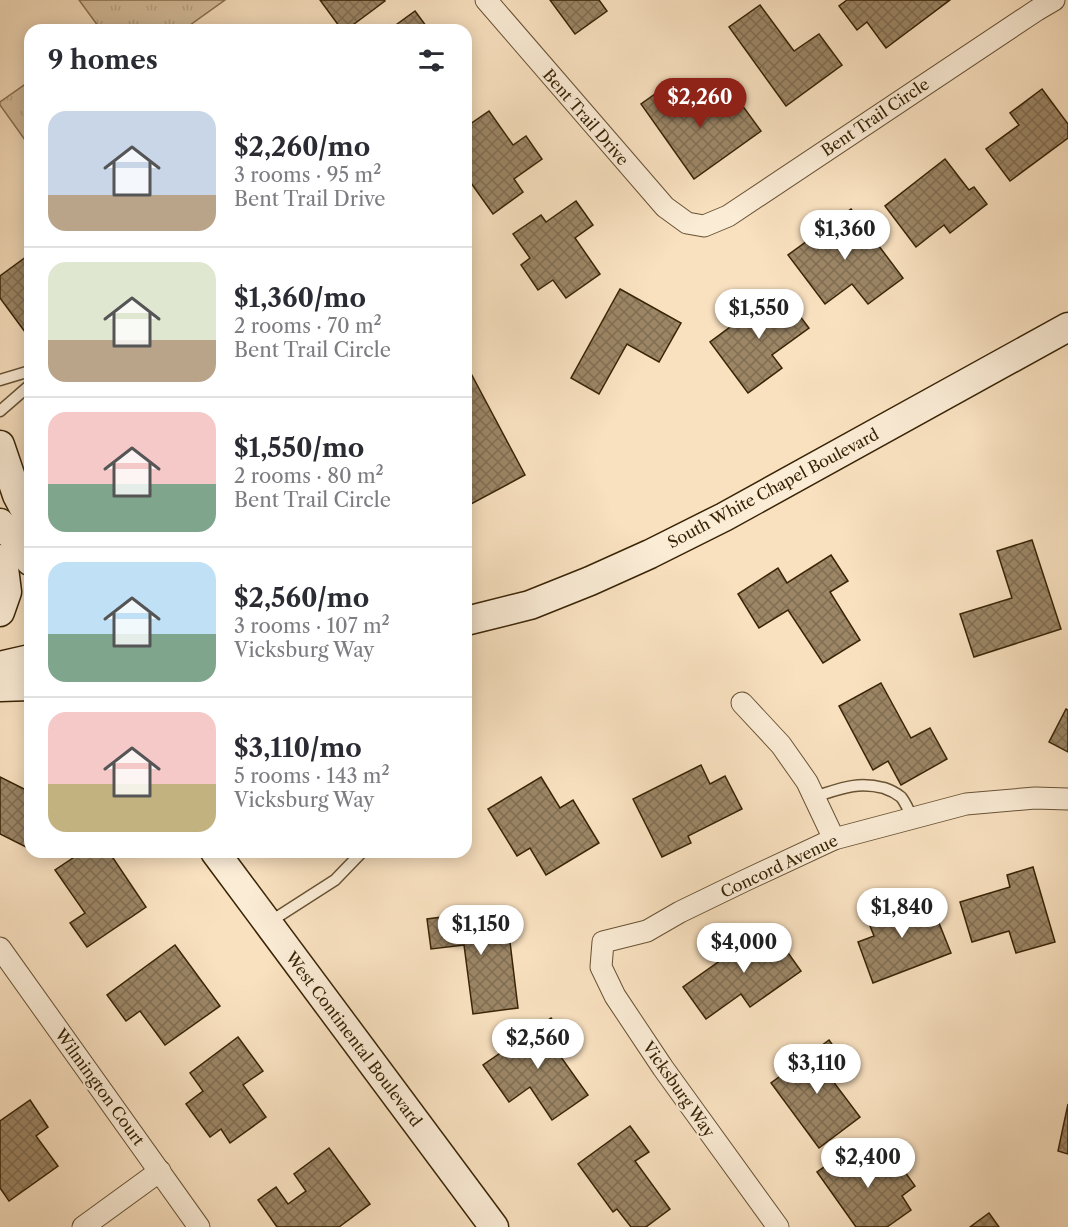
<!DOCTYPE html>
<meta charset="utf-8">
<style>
body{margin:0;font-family:"Libre Caslon Text",serif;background:#f2f2f3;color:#2b2b33;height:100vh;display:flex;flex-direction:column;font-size:22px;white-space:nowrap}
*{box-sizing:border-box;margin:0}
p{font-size:20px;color:#7c7c81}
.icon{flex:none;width:33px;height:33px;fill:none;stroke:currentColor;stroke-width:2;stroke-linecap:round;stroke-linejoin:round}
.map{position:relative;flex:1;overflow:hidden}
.details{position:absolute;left:24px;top:24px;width:448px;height:834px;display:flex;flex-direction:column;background:#fff;border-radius:18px;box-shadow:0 3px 15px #0003}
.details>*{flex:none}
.price{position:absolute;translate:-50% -51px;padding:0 14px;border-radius:21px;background:#fff;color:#222;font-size:20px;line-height:39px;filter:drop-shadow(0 2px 3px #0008)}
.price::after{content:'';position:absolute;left:50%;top:36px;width:18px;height:14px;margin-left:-9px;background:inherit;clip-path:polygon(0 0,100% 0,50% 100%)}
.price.active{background:#8f2418;color:#fff}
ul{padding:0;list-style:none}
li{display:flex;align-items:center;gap:18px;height:150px;padding:0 24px}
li+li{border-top:2px solid #e1e1e2}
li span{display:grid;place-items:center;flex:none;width:168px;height:120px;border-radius:18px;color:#555}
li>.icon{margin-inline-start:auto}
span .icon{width:72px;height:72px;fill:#fffc;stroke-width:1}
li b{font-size:26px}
h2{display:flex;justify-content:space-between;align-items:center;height:72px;padding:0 24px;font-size:26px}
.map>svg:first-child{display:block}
.park{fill:url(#park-tufts);stroke:#887252;stroke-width:1.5}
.building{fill:url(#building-cross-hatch);stroke:#382405;stroke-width:1.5}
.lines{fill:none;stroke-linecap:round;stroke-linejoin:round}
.service-casing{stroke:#685334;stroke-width:13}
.minor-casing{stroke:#685334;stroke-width:23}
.secondary-casing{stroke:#382405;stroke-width:31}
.service{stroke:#fbecd6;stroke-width:10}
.minor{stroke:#fbecd6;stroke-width:21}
.secondary{stroke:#fbecd6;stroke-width:28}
.labels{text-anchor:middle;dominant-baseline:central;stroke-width:4.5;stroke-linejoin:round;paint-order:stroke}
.street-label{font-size:16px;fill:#382405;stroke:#fbecd6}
</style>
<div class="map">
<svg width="1068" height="1227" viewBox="0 0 1068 1227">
<defs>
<pattern id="park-tufts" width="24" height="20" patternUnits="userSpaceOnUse" patternTransform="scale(1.5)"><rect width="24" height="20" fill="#d8c1a0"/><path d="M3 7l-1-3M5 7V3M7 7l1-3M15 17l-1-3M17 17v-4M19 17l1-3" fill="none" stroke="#baa688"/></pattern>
<pattern id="building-cross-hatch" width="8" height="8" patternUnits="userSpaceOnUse" patternTransform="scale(1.5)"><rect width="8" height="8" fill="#9c8666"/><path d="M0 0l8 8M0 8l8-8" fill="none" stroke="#806d52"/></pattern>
</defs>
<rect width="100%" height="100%" fill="#f9e1c0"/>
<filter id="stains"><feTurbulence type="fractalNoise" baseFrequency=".00333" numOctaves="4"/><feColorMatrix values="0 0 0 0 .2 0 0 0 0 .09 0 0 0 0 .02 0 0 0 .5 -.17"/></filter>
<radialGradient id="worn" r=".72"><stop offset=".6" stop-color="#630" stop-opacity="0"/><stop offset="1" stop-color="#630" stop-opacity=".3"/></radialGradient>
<g class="park">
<polygon points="79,0 225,0 183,30 101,30"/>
<polygon points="30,81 30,147 0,105 0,102"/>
</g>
<g class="building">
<polygon points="320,0 384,0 385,1 346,30 342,30"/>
<polygon points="550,0 599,0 607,11 575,34"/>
<polygon points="847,0 950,0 886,48 867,22 857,30 839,6"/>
<polygon points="760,5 794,51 819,34 842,65 786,106 729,27"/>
<polygon points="415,11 429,30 389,30"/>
<polygon points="672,82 698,119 734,94 761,131 694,179 641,104"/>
<polygon points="1042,89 1068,124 1068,138 1010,181 986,149 1019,125 1010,113"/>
<polygon points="489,111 513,145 526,136 542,159 514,179 523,192 493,214 466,176 466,127"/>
<polygon points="945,159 969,190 974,187 987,204 950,233 944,225 916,247 885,206"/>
<polygon points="576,201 593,225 575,238 600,274 566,298 553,280 538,290 521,265 530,258 513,234 541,215 546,222"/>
<polygon points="851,209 903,278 868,304 852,284 825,304 788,255"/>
<polygon points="30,254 30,335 28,336 0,298 0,276"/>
<polygon points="620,289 681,323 659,362 627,344 599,394 571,378"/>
<polygon points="780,290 809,328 772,355 782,368 748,393 710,342"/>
<polygon points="466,364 525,475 471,504 466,495"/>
<polygon points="1032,540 1061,629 974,657 960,614 1012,598 997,551"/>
<polygon points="831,555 848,581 830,592 860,640 823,663 788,610 759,628 738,594 778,568 787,583"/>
<polygon points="881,683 911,738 930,728 947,759 901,785 888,761 873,770 839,706"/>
<polygon points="1066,709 1068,710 1068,752 1049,742"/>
<polygon points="701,765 710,784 725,776 742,809 688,836 691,843 662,857 633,799"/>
<polygon points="0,777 26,790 30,782 30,843 28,848 0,834"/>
<polygon points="541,777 560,808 573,800 599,843 546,875 530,848 517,856 488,809"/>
<polygon points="82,852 109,852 146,907 87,947 70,923 85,913 55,870"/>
<polygon points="1033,867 1055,942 1016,953 1009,931 972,942 960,902 1010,887 1007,875"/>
<polygon points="929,898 951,953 873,983 858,942 874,936 864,911 887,902 891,913"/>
<polygon points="506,909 518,1008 473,1014 464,945 431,949 427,919"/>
<polygon points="769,926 801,971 750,1007 741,994 706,1019 683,987"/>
<polygon points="175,945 220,1006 165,1045 140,1011 126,1021 107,995"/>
<polygon points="551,1018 570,1044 558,1053 588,1095 552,1120 530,1087 509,1102 483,1065"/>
<polygon points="238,1037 263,1071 243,1085 266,1117 230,1143 221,1129 210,1137 186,1104 203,1091 190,1073"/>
<polygon points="829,1040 843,1060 826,1072 860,1117 819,1148 771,1083"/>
<polygon points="30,1100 48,1127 36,1136 58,1166 9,1201 0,1188 0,1121"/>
<polygon points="1068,1104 1068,1154 1058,1151"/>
<polygon points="630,1126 649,1152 635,1161 670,1209 646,1227 631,1227 617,1209 613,1212 578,1164"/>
<polygon points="855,1145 872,1170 893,1155 915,1186 902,1196 911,1210 887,1227 856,1227 817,1172"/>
<polygon points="329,1148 370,1204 339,1227 277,1227 258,1200 276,1187 288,1204 306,1191 294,1174"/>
<polygon points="989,1213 999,1227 970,1227"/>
</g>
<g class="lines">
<g class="service-casing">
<g id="service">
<polyline points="0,380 30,371"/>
<polyline points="0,411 30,385"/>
<path d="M814 797C840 789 856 781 884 788 890 790 896 793 901 797 906 803 909 812 913 818"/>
<polyline points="268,923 335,880 362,852"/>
</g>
</g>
<g class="minor-casing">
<g id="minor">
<polyline points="486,0 665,207 687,223 704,226 728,216 1037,10 1054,0"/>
<polyline points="742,703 781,745 807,782 834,839"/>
<polyline points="0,948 199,1227"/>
<polyline points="83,1227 160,1171"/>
<polyline points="778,1227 663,1068 615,996 601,967 603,942 647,931 680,912 744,881 834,839 966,804 1035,798 1068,799"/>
</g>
</g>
<g class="secondary-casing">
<g id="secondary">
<polyline points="0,445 17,495 30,520"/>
<polyline points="0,523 12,536 30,561"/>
<polyline points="0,559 4,568 7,592 0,612"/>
<polyline points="466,621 530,605 590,581 650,554 724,517 1068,327"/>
<polyline points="0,666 30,659"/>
<polyline points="0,687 30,686"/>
<polyline points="215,852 494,1227"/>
</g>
</g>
<use href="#service" class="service"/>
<use href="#minor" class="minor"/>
<use href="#secondary" class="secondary"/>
</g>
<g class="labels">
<g class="street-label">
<text transform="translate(586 117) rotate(49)">Bent Trail Drive</text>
<text transform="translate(875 117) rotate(-34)">Bent Trail Circle</text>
<text transform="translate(773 488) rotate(-28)">South White Chapel Boulevard</text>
<text transform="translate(779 866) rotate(-25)">Concord Avenue</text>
<text transform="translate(354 1039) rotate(53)">West Continental Boulevard</text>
<text transform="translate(100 1087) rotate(54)">Wilmington Court</text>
<text transform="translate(679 1089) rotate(55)">Vicksburg Way</text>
</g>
</g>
<rect width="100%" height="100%" filter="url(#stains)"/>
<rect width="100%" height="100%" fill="url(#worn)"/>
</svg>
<b class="price active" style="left:700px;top:129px">$2,260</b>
<b class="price" style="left:845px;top:261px">$1,360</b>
<b class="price" style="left:759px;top:340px">$1,550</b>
<b class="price" style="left:902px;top:939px">$1,840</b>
<b class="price" style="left:481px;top:956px">$1,150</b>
<b class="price" style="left:744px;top:974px">$4,000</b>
<b class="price" style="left:538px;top:1070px">$2,560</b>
<b class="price" style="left:817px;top:1095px">$3,110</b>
<b class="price" style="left:868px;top:1189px">$2,400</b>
<section class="details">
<h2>9 homes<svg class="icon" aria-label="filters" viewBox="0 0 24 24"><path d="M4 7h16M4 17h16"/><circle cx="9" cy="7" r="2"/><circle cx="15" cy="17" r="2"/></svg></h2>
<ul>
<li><span style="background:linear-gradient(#c9d6e8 70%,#b9a48a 0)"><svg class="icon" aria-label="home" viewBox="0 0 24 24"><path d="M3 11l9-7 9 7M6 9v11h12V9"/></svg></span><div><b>$2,260/mo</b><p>3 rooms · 95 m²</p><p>Bent Trail Drive</p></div></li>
<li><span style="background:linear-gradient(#dfe7d0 65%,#b9a48a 0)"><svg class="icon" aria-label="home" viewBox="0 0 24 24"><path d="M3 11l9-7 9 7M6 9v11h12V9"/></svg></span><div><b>$1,360/mo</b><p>2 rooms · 70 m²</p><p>Bent Trail Circle</p></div></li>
<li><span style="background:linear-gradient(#f6c9c9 60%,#7fa58c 0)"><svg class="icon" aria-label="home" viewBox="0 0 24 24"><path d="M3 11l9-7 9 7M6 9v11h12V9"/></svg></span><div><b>$1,550/mo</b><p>2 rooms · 80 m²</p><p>Bent Trail Circle</p></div></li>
<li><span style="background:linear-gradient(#bfe0f5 60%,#7fa58c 0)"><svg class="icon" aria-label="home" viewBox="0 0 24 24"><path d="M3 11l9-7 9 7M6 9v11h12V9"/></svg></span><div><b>$2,560/mo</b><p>3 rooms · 107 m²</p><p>Vicksburg Way</p></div></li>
<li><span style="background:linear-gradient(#f6c9c9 60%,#c2b280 0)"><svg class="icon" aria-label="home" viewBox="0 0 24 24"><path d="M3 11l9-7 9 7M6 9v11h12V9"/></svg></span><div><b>$3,110/mo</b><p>5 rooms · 143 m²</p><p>Vicksburg Way</p></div></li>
</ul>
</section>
</div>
